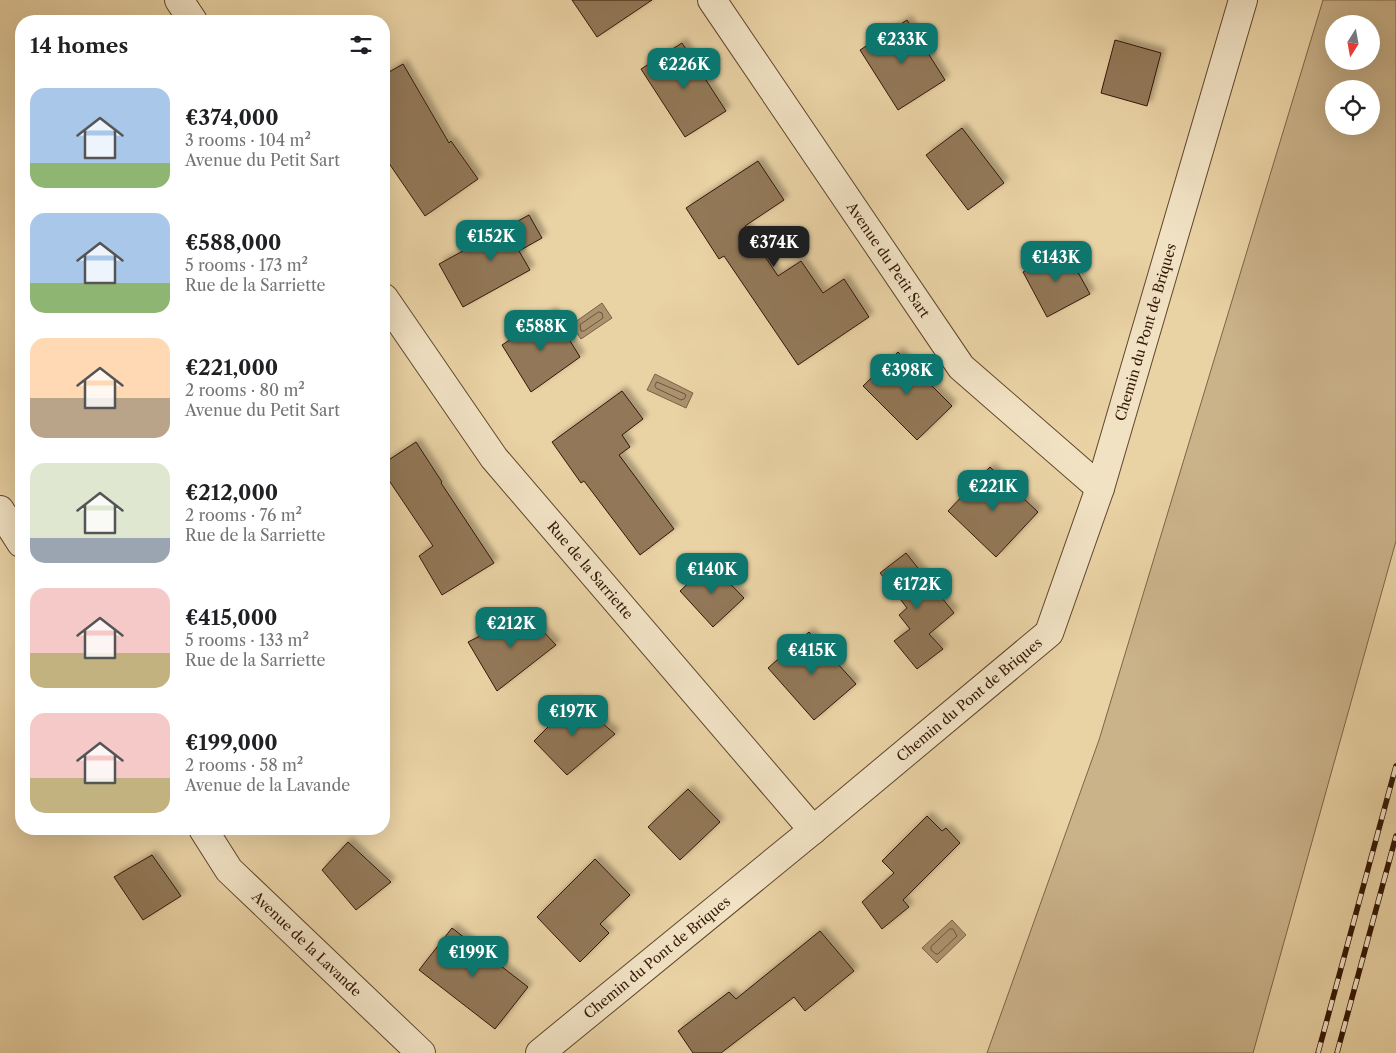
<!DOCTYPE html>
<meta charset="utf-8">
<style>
body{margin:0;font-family:"Libre Caslon Text",serif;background:#f2f2f2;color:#202124;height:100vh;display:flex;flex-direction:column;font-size:19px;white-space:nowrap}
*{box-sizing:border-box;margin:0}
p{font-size:16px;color:#757577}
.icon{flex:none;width:28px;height:28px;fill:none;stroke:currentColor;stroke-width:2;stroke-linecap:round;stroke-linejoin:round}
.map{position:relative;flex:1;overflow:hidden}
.drawer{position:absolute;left:15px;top:15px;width:375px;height:820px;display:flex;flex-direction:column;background:#fff;border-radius:20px;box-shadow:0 5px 20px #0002}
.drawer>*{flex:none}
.needle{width:32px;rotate:191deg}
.controls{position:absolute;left:1325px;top:15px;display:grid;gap:10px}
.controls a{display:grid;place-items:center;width:55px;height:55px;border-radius:50%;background:#fff;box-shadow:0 5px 20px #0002;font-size:25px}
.price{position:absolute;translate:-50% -42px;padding:0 11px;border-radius:10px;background:#0f766e;color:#fff;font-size:16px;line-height:32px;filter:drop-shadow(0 1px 2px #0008)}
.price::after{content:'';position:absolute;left:50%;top:30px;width:15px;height:11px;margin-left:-8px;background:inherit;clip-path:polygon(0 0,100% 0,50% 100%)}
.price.active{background:#222;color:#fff}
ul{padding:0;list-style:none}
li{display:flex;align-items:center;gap:15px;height:125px;padding:0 15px}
li span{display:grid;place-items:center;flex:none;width:140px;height:100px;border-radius:15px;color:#555}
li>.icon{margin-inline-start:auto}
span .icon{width:60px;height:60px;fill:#fffc;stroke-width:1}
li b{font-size:21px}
h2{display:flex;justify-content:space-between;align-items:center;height:60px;padding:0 15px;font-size:21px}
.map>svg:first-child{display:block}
.green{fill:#cab289;stroke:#7e6447;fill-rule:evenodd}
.water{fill:#ab926e;stroke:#7b6144}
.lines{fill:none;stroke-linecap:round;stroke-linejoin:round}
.shore{stroke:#6f543a;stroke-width:1}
.building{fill:#927858;stroke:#331705;filter:url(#shadow)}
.street-casing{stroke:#60462d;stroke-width:30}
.street{stroke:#f1e2c4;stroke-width:28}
.rail-casing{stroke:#331705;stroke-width:5.5}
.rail{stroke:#f1e2c4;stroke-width:4;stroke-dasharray:11;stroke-linecap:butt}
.labels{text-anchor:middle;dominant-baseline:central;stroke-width:4;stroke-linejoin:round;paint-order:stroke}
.street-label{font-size:14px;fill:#331705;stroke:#f1e2c4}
</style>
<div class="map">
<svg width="1396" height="1053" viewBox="0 0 1396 1053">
<defs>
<filter id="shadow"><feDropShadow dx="4.5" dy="-4.5" stdDeviation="2.5" flood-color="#0004"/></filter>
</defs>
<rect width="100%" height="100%" fill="#e9d2a4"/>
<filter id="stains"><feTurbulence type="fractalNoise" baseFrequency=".004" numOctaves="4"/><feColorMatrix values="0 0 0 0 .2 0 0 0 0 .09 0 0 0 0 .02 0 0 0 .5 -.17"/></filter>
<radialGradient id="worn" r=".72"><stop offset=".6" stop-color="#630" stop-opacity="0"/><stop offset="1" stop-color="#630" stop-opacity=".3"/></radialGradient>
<path class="green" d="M1323 0H1396V541L1253 1053H987L1099 740ZM1334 24H1371V61H1334ZM1334 89H1371V126H1334Z"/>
<g class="water">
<polygon points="602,303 612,318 581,339 571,325"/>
<polygon points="655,374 693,393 686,408 647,390"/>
<polygon points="952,920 966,935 937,963 922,948"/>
</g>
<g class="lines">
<g class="shore">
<polygon points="599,312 602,313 603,318 584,331 581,331 580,325"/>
<polygon points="657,382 685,394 686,396 684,399 681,400 656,388 655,386"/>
<polygon points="950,929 953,929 957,936 938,954 936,954 931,950 931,947"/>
</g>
</g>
<g class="building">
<polygon points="572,0 652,0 597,37"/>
<polygon points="907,20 945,80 898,110 860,50"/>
<polygon points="1115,40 1161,53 1147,106 1101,93"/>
<polygon points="682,43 726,111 685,137 641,69"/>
<polygon points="403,64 449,143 451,141 478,179 425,216 384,156 384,75"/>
<polygon points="962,128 1004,183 968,210 926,155"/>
<polygon points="758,161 784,200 745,226 778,276 801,261 823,293 844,279 869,317 798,365 724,256 719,259 686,208"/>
<polygon points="529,215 542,238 519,251 530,270 463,307 439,264"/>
<polygon points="1065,249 1090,294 1047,317 1023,272"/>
<polygon points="552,312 580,357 531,392 502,345"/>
<polygon points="898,352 952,406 917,440 863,386"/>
<polygon points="622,391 643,419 622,435 630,447 619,455 674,529 640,555 584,481 581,483 552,442"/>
<polygon points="416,442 442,482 441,483 494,563 442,595 419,556 433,546 384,473 384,463"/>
<polygon points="990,467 1038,512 996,557 948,511"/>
<polygon points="906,553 954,613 929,634 943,649 917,669 894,641 910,629 899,615 907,608 880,573"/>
<polygon points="710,563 744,598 713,627 680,591"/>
<polygon points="526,613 556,645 497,691 468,642"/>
<polygon points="809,632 856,684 814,720 768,668"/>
<polygon points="575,700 615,734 567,775 534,741"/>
<polygon points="688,789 720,822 680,860 648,827"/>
<polygon points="927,816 942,831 946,828 960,843 903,900 909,907 882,929 862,902 894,873 882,861"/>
<polygon points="348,842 391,882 356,910 322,870"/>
<polygon points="152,855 181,896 143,920 114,877"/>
<polygon points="595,859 630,895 600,924 609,933 580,962 537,917"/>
<polygon points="452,928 528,987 495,1029 419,970"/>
<polygon points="820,931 854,971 805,1011 794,997 721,1053 693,1053 678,1031 729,992 736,999"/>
</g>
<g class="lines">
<g class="street-casing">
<g id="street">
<polyline points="179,0 193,21"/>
<path id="s1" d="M712 0 961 367 1100 488"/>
<path id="s2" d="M384 298 494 458 813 830"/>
<polyline points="0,510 21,543"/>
<path id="s3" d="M203 829 229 870 421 1053"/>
<path id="s4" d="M540 1053 813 830 1049 633 1100 488 1243 0"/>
</g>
</g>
<use href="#street" class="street"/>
<g class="rail-casing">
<g id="rail">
<polyline points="1318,1053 1396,766"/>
<polyline points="1337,1053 1396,836"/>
</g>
</g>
<use href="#rail" class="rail"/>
</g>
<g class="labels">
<g class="street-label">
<text stroke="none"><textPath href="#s1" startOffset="314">Avenue du Petit Sart</textPath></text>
<text stroke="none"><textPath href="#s4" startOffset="976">Chemin du Pont de Briques</textPath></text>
<text stroke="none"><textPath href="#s2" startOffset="342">Rue de la Sarriette</textPath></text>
<text stroke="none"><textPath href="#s4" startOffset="556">Chemin du Pont de Briques</textPath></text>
<text stroke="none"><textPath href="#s3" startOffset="156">Avenue de la Lavande</textPath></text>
<text stroke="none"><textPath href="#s4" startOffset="151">Chemin du Pont de Briques</textPath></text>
</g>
</g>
<rect width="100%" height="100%" filter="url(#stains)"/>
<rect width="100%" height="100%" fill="url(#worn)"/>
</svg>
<div class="controls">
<a><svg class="needle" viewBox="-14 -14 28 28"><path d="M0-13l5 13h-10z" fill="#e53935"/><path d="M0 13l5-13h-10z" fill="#757577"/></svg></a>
<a><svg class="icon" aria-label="locate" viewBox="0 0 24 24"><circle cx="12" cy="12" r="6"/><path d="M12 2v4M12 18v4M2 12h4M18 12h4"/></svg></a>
</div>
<b class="price" style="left:902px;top:65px">€233K</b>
<b class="price" style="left:684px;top:90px">€226K</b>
<b class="price" style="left:491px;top:262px">€152K</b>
<b class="price active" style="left:774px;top:268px">€374K</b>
<b class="price" style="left:1056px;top:283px">€143K</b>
<b class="price" style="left:541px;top:352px">€588K</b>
<b class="price" style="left:907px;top:396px">€398K</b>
<b class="price" style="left:993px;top:512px">€221K</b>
<b class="price" style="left:712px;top:595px">€140K</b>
<b class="price" style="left:917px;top:610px">€172K</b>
<b class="price" style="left:511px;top:649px">€212K</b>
<b class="price" style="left:812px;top:676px">€415K</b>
<b class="price" style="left:573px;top:737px">€197K</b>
<b class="price" style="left:473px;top:978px">€199K</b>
<section class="drawer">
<h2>14 homes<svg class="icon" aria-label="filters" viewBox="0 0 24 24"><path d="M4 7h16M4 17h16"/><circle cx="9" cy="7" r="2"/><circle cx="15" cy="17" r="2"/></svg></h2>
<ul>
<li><span style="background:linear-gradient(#a9c7e8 75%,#8fb573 0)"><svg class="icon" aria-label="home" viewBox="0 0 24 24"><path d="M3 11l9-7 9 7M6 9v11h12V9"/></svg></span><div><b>€374,000</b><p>3 rooms · 104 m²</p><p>Avenue du Petit Sart</p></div></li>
<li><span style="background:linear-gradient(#a9c7e8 70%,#8fb573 0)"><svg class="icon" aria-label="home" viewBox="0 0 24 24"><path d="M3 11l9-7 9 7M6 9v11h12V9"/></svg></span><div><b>€588,000</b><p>5 rooms · 173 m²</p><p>Rue de la Sarriette</p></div></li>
<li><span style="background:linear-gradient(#ffd9b3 60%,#b9a48a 0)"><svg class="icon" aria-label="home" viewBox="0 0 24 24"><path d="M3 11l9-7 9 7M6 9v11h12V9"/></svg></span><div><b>€221,000</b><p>2 rooms · 80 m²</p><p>Avenue du Petit Sart</p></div></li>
<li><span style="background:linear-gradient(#dfe7d0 75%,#9aa5b1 0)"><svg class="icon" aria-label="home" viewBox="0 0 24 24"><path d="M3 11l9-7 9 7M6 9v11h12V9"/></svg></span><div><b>€212,000</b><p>2 rooms · 76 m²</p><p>Rue de la Sarriette</p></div></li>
<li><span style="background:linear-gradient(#f6c9c9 65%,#c2b280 0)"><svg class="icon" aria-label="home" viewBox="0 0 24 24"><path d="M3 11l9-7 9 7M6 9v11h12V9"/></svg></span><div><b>€415,000</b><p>5 rooms · 133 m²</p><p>Rue de la Sarriette</p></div></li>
<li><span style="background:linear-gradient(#f6c9c9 65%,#c2b280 0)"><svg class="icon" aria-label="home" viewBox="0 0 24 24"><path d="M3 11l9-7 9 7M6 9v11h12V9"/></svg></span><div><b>€199,000</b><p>2 rooms · 58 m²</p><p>Avenue de la Lavande</p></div></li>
</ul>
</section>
</div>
